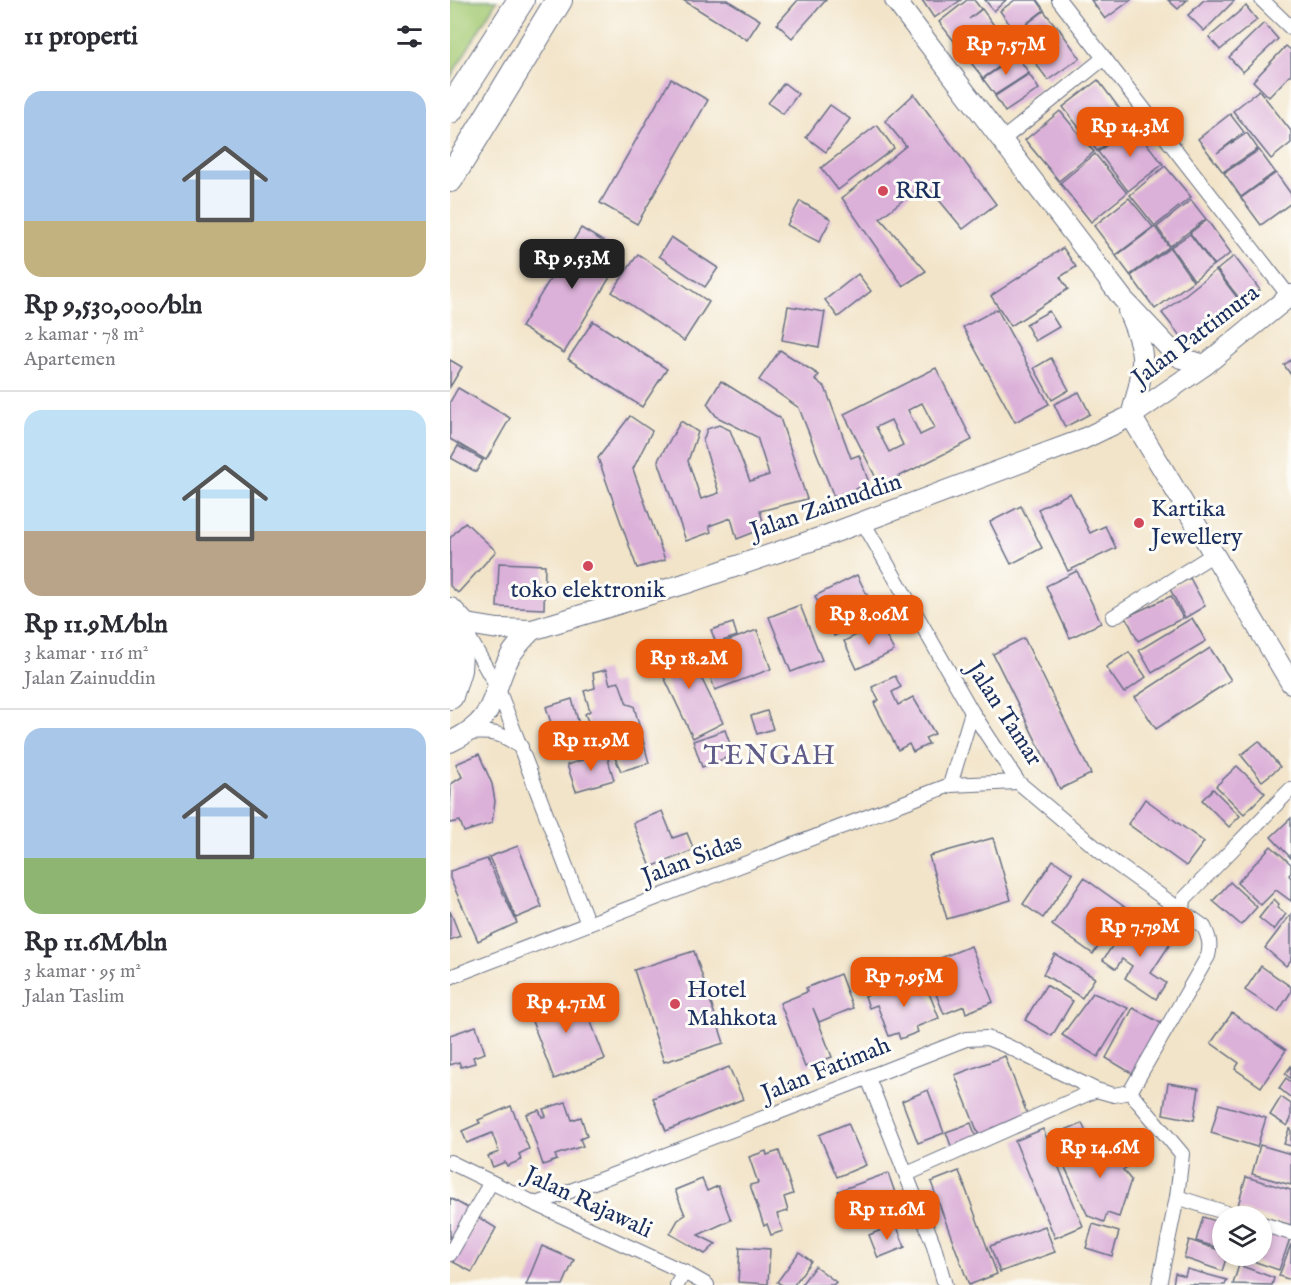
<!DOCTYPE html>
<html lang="id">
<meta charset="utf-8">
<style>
body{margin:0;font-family:"IM FELL English",serif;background:#f2f2f3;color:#2b2b33;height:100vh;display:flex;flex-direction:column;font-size:22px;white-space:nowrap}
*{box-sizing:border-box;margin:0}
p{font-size:20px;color:#7c7c81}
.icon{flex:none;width:33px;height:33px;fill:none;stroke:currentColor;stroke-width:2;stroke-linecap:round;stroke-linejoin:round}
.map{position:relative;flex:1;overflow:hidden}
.drawer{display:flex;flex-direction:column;background:#fff;width:450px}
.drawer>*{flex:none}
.controls{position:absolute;left:762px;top:1206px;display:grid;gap:12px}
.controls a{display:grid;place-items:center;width:60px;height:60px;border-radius:50%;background:#fff;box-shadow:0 3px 9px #0003;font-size:30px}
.price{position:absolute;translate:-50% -51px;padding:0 14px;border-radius:12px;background:#ea580c;color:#fff;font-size:20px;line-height:39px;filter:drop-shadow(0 2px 3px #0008)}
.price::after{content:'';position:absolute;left:50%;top:36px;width:18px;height:14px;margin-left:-9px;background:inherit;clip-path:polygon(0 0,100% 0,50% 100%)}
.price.selected{background:#222;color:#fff}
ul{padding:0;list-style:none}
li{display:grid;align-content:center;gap:12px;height:318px;padding:0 24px}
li+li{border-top:2px solid #e1e1e2}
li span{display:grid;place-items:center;height:186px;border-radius:18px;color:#555}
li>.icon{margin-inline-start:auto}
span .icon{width:108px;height:108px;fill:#fffc;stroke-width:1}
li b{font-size:26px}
h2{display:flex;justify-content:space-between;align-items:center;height:72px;padding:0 24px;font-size:26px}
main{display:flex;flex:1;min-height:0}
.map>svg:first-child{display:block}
.green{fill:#a5cb75;stroke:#607d6a;stroke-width:1.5}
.building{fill:#dcb1d9;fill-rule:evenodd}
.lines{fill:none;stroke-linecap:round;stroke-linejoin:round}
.street-casing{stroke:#666e83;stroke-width:16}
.secondary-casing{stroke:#666e83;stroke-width:22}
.highway-casing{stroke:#666e83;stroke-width:28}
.street{stroke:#fff;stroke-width:14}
.secondary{stroke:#fff;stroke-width:20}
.highway{stroke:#fff;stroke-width:26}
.poi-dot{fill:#d1495b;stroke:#fdfcf7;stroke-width:2}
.labels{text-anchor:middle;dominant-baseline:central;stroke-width:6;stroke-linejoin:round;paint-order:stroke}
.poi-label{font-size:24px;fill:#1b2f5e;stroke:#fdfcf7;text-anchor:start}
.street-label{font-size:24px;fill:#1b2f5e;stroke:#fdfcf7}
.quarter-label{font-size:27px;letter-spacing:1.5px;fill:#5f5c89;stroke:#fdfcf7}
</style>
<main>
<section class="drawer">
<h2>11 properti<svg class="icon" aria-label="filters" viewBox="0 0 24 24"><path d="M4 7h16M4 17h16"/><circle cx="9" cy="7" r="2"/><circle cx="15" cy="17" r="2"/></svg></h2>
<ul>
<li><span style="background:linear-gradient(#a9c7e8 70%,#c2b280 0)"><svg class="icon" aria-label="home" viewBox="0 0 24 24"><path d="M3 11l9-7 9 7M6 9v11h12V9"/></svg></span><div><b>Rp 9,530,000/bln</b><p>2 kamar · 78 m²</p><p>Apartemen</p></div></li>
<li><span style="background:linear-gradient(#bfe0f5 65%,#b9a48a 0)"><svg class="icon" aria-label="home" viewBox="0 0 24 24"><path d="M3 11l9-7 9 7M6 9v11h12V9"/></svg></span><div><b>Rp 11.9M/bln</b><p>3 kamar · 116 m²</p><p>Jalan Zainuddin</p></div></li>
<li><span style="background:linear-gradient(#a9c7e8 70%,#8fb573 0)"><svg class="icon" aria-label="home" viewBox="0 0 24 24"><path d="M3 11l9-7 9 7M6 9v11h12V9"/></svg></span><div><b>Rp 11.6M/bln</b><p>3 kamar · 95 m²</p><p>Jalan Taslim</p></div></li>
</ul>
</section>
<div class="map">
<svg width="841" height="1285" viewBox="0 0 841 1285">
<rect width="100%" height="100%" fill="#fdfcf7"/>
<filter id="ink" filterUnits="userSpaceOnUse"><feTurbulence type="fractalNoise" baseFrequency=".0167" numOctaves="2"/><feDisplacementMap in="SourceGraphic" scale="12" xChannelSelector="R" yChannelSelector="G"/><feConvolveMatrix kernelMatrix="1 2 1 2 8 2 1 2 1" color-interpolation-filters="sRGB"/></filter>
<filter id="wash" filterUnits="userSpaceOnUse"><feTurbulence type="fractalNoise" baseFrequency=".008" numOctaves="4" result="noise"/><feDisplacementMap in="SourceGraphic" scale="24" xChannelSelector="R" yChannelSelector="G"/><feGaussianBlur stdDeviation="1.35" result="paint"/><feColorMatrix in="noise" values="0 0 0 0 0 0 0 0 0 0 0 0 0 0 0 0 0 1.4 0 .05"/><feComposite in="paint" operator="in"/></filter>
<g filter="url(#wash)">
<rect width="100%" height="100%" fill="#f2e4c9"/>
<polygon class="green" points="0,0 47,0 0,78"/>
<g id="blocks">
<g class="building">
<polygon points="233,0 277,0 310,20 297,40"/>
<polygon points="348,0 376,0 342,38 327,24"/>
<polygon points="472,0 511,0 484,18"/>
<polygon points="517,0 524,0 531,9 519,19 532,9 566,55 533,78 489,22"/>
<polygon points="535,0 556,0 544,11"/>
<polygon points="565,0 587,0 594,10 565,32 550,11"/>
<polygon points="641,0 681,0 655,19"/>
<polygon points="718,0 737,0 728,9"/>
<polygon points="754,0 785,0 754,31 738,15"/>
<polygon points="796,6 807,20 770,50 759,37"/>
<polygon points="594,11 605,25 575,46 565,33"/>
<polygon points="814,23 828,39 793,72 779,57"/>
<polygon points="607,26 630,58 598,80 575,49"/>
<polygon points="836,46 841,50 841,74 819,97 803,81"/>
<polygon points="567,56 579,73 545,95 533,79"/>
<polygon points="579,74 589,89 555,112 545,96"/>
<polygon points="221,79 258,100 187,224 150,203"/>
<polygon points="648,80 681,124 647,151 613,107"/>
<polygon points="334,83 348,94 333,114 318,103"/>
<polygon points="809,90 841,131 841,143 821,159 783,111"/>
<polygon points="464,94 546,204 513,229 475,183 430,218 476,271 453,286 392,198 456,146 435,121"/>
<polygon points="380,105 400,119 376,152 356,137"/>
<polygon points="610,111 644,152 609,181 575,140"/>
<polygon points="780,114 794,132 767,153 797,133 808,149 773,172 748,139"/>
<polygon points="427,125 444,148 388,190 371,168"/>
<polygon points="682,125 713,164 678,191 648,152"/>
<polygon points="809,150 825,172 791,197 774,173"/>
<polygon points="645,154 677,193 641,222 610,183"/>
<polygon points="715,166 741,197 705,226 680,195"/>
<polygon points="826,173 841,194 841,203 811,225 791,198"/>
<polygon points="679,198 703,227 666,255 644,226"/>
<polygon points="741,200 756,219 720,246 707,227"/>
<polygon points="350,201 381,219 369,242 337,225"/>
<polygon points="757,220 781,253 764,265 740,233"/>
<polygon points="705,227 719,247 680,275 666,256"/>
<polygon points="131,228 174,254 114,353 71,327"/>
<polygon points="740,234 763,265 744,280 721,247"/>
<polygon points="221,237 268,268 255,287 209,256"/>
<polygon points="613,248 626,267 610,277 618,289 561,326 541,296"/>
<polygon points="720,248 743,281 705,309 681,276"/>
<polygon points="188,254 259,302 234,341 162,292"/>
<polygon points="784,256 810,290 793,303 767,270"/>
<polygon points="766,270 792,304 738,346 712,313"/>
<polygon points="408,274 421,291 388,317 375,300"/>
<polygon points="338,306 375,312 369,347 332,340"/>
<polygon points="547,309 599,404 565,422 513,327"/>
<polygon points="599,311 609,327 585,341 576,324"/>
<polygon points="143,321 217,369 192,407 118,359"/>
<polygon points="330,350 369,375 365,380 375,387 401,458 409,455 418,480 411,483 411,487 384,497 349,408 309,380"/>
<polygon points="601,358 619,390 602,400 584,368"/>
<polygon points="0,360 12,367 0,387"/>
<polygon points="841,360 841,375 834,365"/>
<path d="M486 368 522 440 430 486 394 414ZM472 403 485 428 470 435 458 410ZM441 420 453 445 439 452 426 427Z"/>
<polygon points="271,381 330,418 357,499 310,511 315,528 287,539 281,518 259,526 261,532 236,541 208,460 231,421 248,432 238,461 251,499 269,493 253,441 257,429 269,425 280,430 300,481 319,475 307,437 267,417 257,404"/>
<polygon points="8,388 60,418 36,460 0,439 0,402"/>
<polygon points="629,392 640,414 615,427 604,404"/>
<polygon points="180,416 202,431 183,469 215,560 187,568 148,458"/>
<polygon points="8,446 33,460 26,472 1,458"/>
<polygon points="620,493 640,533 655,526 666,548 618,571 588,509"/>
<polygon points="571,506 592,548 561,564 540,522"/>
<polygon points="15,522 46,551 8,593 0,586 0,538"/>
<polygon points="49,563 95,565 94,609 47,607"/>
<polygon points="627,571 651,623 620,638 596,586"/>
<polygon points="407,575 427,615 384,636 365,596"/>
<polygon points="740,578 755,606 735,618 720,589"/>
<polygon points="721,596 733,618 688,641 676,617"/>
<polygon points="350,605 372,660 341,672 319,617"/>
<polygon points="742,618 756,641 702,673 689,650"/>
<polygon points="283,623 287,636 266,643 261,630"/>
<polygon points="430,624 444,651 407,669 394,641"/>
<polygon points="307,630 321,669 265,690 251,651"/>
<polygon points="574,638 641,774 610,789 543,654"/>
<polygon points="234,642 273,723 243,738 204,656"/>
<polygon points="760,648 781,680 706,729 685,697"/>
<polygon points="679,652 696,677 674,693 656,667"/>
<polygon points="156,670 160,684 169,682 177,704 184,706 199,763 171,771 161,749 150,749 135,714 140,711 134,691 145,688 143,673"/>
<polygon points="445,676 451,687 442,692 448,705 463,697 485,734 475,738 479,744 463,752 459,744 448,750 424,703 429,700 422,687"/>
<polygon points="122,699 135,746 110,752 96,707"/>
<polygon points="317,711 323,729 307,734 301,716"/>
<polygon points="275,730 284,755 252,767 243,741"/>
<polygon points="809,741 830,767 812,781 791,755"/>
<polygon points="156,752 164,780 126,791 117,765"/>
<polygon points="29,754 42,784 45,801 42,823 14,832 10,821 0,823 1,784 12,777 6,764"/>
<polygon points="787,766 815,793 794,814 766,786"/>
<polygon points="763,789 790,816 779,827 752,800"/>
<polygon points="695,799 754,842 736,866 678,824"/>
<polygon points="212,811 223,838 237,833 244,850 201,867 183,823"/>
<polygon points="841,818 841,858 821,837"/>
<polygon points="543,838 561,900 497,919 479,856"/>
<polygon points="68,846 92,907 66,918 39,857"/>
<polygon points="821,846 841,864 841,873 839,875 841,878 841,901 826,890 811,905 787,883"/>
<polygon points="37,859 67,923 28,941 0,878 0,871"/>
<polygon points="603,860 623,874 593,918 573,904"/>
<polygon points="634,878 676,908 643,954 602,925"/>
<polygon points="780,882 807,907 791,925 763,901"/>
<polygon points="824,899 829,904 827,907 836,914 824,930 809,918"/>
<polygon points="0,911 10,936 0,940"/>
<polygon points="841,914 841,960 836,966 815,948"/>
<polygon points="699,925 722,941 701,973 716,983 706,999 675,978 682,966 672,959 666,969 653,960 674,928 690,938"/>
<polygon points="521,946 543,1002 516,1013 514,1006 494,1014 476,969 490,964 488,959"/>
<polygon points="244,951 274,1043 214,1062 184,970"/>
<polygon points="605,954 645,978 632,998 593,974"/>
<polygon points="811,966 841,987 841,992 828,1012 795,990"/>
<polygon points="390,974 403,1008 369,1022 363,1008 382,1057 355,1067 330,1003 357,992 356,988"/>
<polygon points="473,978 489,1018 466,1027 468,1032 450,1039 448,1033 439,1036 427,1005 419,1008 415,996 436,988 437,992"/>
<polygon points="596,985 623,1001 602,1036 575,1020"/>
<polygon points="128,988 155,1059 104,1079 77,1008"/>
<polygon points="643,993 678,1008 648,1057 612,1035"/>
<polygon points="683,1008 711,1023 683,1074 656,1058"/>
<polygon points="782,1013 836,1050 811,1087 785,1069 789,1063 761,1043"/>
<polygon points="26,1026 35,1053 23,1057 25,1063 11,1067 9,1062 0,1065 0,1035"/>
<polygon points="555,1056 579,1119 530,1138 505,1075"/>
<polygon points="841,1066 841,1079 835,1074"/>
<polygon points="279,1067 293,1099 216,1131 203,1098"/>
<polygon points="836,1078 841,1082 841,1098 829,1088"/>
<polygon points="718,1083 749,1088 744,1120 713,1114"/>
<polygon points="478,1090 494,1133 468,1143 452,1101"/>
<polygon points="831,1097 841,1104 841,1119 837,1126 820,1115"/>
<polygon points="116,1102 122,1120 131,1117 137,1136 130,1139 133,1146 105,1155 107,1160 93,1165 76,1114 89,1110 92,1117 96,1116 93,1109"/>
<polygon points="769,1104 816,1118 807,1147 761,1133"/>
<polygon points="61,1106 79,1149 69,1154 71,1160 57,1166 55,1162 43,1167 38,1156 49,1152 42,1133 17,1143 12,1131 30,1123 28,1120"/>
<polygon points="398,1123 416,1165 387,1177 369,1135"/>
<polygon points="521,1123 526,1137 501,1146 496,1132"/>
<polygon points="632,1123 641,1144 618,1153 610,1132"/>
<polygon points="593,1129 633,1226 605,1238 565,1141"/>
<polygon points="839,1129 841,1129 841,1146 834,1144"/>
<polygon points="646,1143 656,1151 666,1143 682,1163 673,1170 681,1180 669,1217 657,1213 654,1222 638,1216 611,1159"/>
<polygon points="810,1145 841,1154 841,1185 802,1174"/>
<polygon points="316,1151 317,1155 329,1151 343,1194 334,1197 338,1211 327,1214 333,1231 321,1235 317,1224 314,1226 300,1185 308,1183 299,1157"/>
<polygon points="509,1171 547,1274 519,1285 481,1182"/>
<polygon points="438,1173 448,1201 399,1219 388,1191"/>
<polygon points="796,1177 841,1190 841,1225 787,1209"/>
<polygon points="252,1179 257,1191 268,1186 281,1220 248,1235 266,1244 255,1254 220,1234 228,1220 235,1215 225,1190"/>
<polygon points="0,1198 23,1211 0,1251"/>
<polygon points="28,1217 46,1228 22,1272 3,1262"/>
<polygon points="753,1217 772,1223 772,1249 746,1241"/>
<polygon points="446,1224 455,1247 428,1258 419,1235"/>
<polygon points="643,1224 669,1232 662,1256 636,1248"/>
<polygon points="595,1226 605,1252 550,1272 540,1246"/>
<polygon points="814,1230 840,1239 829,1270 803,1261 805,1256 812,1256 812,1238"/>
<polygon points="739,1240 772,1251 772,1256 777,1256 772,1271 734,1258"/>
<polygon points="841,1244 841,1280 829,1276"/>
<polygon points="92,1246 124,1260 113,1285 76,1285"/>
<polygon points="290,1247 320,1249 318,1284 288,1282"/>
<polygon points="349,1252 361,1261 344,1285 332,1285 327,1282"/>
<polygon points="789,1265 824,1278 822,1285 783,1284"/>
<polygon points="365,1266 386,1282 383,1285 351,1285"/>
<polygon points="737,1269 777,1280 775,1285 723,1284 725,1273 735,1276"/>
</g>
</g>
</g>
<g filter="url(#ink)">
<use href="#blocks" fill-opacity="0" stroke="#666e83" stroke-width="1.5"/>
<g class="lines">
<g class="street-casing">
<g id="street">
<polyline points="609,0 839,296"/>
<polyline points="812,0 841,28"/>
<polyline points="552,140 654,58"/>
<path d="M413 522 522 712 568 782 658 858 754 927C759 937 761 945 758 956L680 1092 732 1154 727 1197 709 1285"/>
<polyline points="663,617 764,554"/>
<polyline points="13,627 48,689 138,924"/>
<path d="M18 733C43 731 51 733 71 747"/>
<polyline points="500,785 522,712"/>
<polyline points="733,911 734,899 841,789"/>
<polyline points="0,977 500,785 568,782"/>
<polyline points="418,1078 483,1243 495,1285"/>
<polyline points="0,1162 86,1204 234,1272 257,1285"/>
<polyline points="457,1174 646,1090"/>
<polyline points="727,1197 786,1216"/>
<polyline points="86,1204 337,1109 516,1039 537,1038 557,1046 646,1090 664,1095 680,1092"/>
<polyline points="812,1224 841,1233"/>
<polyline points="0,1254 41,1182"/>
<polyline points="227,1285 234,1272"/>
</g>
</g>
<g class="secondary-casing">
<g id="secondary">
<polyline points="445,0 673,299 722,351 731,358 755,365"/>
<path d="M678 311C684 325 691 341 692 356 693 376 686 397 681 416"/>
<polyline points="681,416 841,683"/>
<polyline points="11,623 48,629 82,630 234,584 375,536 631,440 681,416 755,365 841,295"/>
<path d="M0 742C47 720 39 700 58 660 64 648 73 639 82 630"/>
</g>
</g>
<g class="highway-casing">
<g id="highway">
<polyline points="0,110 71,0"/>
<polyline points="0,179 109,0"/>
<polyline points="0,611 11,623 8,670 0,696"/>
</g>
</g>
<use href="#street" class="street"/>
<use href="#secondary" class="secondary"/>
<use href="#highway" class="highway"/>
</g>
</g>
<g class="poi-dot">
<circle cx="433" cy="191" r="6"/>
<circle cx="689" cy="523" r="6"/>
<circle cx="138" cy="566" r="6"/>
<circle cx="225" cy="1004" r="6"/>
</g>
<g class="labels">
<g class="poi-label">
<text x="445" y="191">RRI</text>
<text x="701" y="509">Kartika<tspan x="701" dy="28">Jewellery</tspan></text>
<text x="138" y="590" text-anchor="middle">toko elektronik</text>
<text x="237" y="990">Hotel<tspan x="237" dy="28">Mahkota</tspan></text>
</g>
<g class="street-label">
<text transform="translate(746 336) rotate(-37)">Jalan Pattimura</text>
<text transform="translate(376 507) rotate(-19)">Jalan Zainuddin</text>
<text transform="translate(554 714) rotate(57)">Jalan Tamar</text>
<text transform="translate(242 860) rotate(-21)">Jalan Sidas</text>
<text transform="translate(376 1070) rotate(-22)">Jalan Fatimah</text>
<text transform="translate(138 1203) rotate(25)">Jalan Rajawali</text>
</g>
<g class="quarter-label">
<text x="320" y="757">TENGAH</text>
</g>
</g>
</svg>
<div class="controls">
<a><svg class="icon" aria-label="layers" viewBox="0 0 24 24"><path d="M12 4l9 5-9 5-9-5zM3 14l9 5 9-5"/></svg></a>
</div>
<b class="price" style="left:556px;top:76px">Rp 7.57M</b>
<b class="price" style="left:680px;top:158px">Rp 14.3M</b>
<b class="price selected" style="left:122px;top:290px">Rp 9.53M</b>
<b class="price" style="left:419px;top:646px">Rp 8.06M</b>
<b class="price" style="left:239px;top:690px">Rp 18.2M</b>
<b class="price" style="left:141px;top:772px">Rp 11.9M</b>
<b class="price" style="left:690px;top:958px">Rp 7.79M</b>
<b class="price" style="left:454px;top:1008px">Rp 7.95M</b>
<b class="price" style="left:116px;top:1034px">Rp 4.71M</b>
<b class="price" style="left:650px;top:1179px">Rp 14.6M</b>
<b class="price" style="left:437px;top:1241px">Rp 11.6M</b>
</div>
</main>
